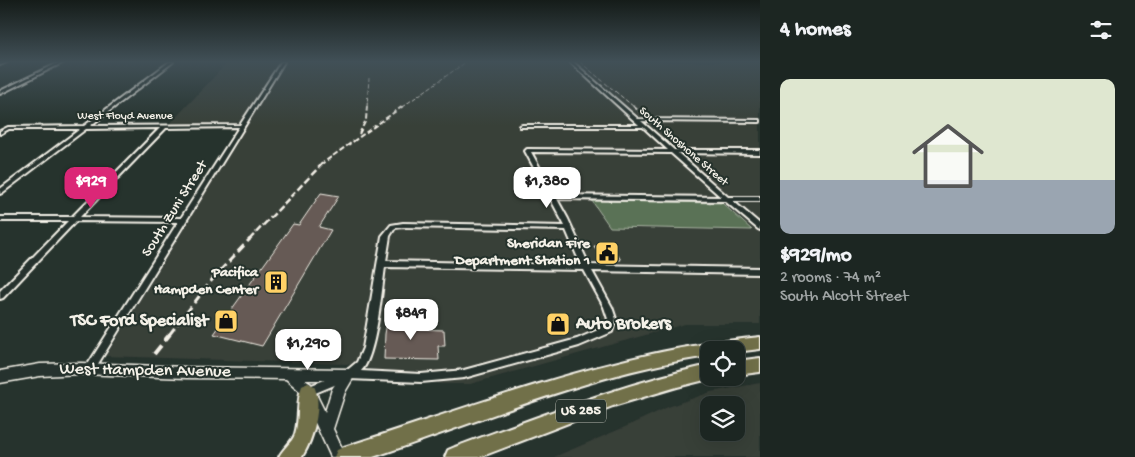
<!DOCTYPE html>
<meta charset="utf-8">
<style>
body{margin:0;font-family:"Gochi Hand",sans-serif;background:#29322f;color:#f1f3f6;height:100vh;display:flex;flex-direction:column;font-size:19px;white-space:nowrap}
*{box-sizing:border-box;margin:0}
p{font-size:16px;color:#a0a5a5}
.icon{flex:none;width:28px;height:28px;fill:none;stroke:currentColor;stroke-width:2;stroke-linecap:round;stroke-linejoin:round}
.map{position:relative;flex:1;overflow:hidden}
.sheet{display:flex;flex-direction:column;background:#1c2622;width:375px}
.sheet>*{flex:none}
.controls{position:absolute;left:700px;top:341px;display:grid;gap:10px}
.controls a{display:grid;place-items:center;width:45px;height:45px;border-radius:10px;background:#1c2622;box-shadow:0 5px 20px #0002,0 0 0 1px #3a4340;font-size:25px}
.price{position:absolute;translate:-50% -42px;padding:0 11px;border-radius:10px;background:#fff;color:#222;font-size:16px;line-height:32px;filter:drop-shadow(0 1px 2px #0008)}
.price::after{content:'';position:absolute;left:50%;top:30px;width:15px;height:11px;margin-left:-8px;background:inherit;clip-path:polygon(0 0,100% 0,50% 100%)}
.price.active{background:#db2777;color:#fff}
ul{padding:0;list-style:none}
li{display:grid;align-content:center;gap:10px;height:265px;padding:0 20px}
li span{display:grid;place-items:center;height:155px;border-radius:10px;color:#555}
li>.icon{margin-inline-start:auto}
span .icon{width:90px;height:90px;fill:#fffc;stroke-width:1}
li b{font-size:21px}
h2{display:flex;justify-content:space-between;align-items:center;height:60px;padding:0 20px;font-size:21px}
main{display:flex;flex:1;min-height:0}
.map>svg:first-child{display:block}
.built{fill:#393f39;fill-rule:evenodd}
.green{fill:#5a7257;stroke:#a7b2a0}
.building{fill:#665a54;stroke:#f4f1e8}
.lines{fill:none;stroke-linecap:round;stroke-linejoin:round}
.minor-casing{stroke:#f4f1e8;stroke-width:4}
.tertiary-casing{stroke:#f4f1e8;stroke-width:3}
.trunk-casing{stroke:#f4f1e8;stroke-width:4}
.minor{fill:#26332d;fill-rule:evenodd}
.tertiary{fill:#26332d;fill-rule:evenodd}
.trunk{fill:#71704a;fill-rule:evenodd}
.rail-far4{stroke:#f4f1e8;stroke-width:1;stroke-dasharray:4.5 2;stroke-linecap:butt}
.rail-far3{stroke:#f4f1e8;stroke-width:2;stroke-dasharray:5.5 2.5;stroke-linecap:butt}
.rail-far2{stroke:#f4f1e8;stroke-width:2.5;stroke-dasharray:7 3;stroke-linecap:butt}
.rail-far1{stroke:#f4f1e8;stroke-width:3;stroke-dasharray:9 4.5;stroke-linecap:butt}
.rail{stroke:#f4f1e8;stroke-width:4;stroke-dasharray:11 5.5;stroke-linecap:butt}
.labels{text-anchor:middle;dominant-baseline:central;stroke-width:4;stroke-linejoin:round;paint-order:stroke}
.far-street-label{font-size:12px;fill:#f4f1e8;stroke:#26332d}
.shield{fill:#26332d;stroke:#b6b8b0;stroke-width:1}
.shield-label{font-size:14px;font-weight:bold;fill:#f4f1e8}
.street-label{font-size:15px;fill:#f4f1e8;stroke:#26332d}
.poi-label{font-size:15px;font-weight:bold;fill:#f4f1e8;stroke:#26332d;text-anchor:end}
.near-poi-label{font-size:18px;font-weight:bold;fill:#f4f1e8;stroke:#26332d;text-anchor:end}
.near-street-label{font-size:18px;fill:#f4f1e8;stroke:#26332d}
</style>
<main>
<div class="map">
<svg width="760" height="457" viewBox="0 0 760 457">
<rect width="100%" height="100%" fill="#26332d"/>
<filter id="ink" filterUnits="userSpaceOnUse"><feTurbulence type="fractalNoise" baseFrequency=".02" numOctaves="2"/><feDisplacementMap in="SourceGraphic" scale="10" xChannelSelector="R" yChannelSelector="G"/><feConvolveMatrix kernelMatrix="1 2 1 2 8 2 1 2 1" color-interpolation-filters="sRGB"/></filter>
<g filter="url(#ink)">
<g class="built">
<polygon points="228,62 760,62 760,324 685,324 470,384 442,384 347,364 106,356 244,130 165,129"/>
<path d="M760 383V457H554L625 427 668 407 711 392ZM709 405H736V432H709Z"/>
</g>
<polygon class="green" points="592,201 722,203 752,230 610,227"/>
<g class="building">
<polygon points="321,193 339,196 319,227 331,230 262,346 214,334 293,224 299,225"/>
<polygon points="594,246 612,246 621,260 602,259"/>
<polygon points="388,316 413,316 414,329 444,330 445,346 438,346 439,360 384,359 385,334"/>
</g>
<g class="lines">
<g class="minor-casing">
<g id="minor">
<polygon points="3,62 7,62 0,65 0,63"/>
<polygon points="60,62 64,62 0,94 0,91"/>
<path d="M169 62H173L90 126 240 125 281 62H284L93 372 90 373 87 372 85 369 87 366 178 222 76 221 3 298 0 299V291L68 221H0V217H72L160 128 86 129 2 193 0 194V189L80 129H9L0 134V131L8 127 84 126ZM239 127 181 218 80 217 166 128Z"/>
<path d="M570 62H573L638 119 760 120V122L641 121 674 150H760V154L678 153 728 197H760V201H733L760 224V230L758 229 725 201 557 199 568 219 589 265 760 268V274L592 271 612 307 616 319 612 332 579 346 464 378 421 382 349 379 308 396 304 394 303 391 304 388 345 372 357 362 363 348 382 236 391 225 403 223 565 226 525 151 527 149 668 150 643 127H520V126L522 125H639ZM531 152 671 153 721 197 555 195ZM403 227 566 230 581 265 386 261 390 236 395 228ZM385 267 584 270 604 307 608 319 605 327 577 339 464 370 421 374 361 371C376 358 382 288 385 267Z"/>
</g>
</g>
<g class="tertiary-casing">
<path id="tertiary" d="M81 363 186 367 349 369 353 371 355 375 345 392 333 429 346 457H331L301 392 286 379 186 378 81 374 40 376 0 383V371L40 364ZM305 380H338L332 389 325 412 311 384Z"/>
</g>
<g class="trunk-casing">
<g id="trunk">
<path d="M760 337V349L736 352V350H709V356C593 372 483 421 373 457H334L337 450 344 447C446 415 547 377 652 354 687 346 724 341 760 337Z"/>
<polygon points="760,358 760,372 736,375 736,361"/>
<path d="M709 365V378H714L709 379 677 387 613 406 480 457H445L448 450 455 447C539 417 621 384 709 365Z"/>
<path d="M308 383 314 386C323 405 313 440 302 457H279C283 448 292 443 295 434 300 418 296 400 302 386Z"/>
</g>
</g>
<use href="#minor" class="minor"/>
<use href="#tertiary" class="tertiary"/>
<use href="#trunk" class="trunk"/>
<g class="rail-far4">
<polyline points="580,62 634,107"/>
<polyline points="367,107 369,78"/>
<polyline points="402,107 466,62"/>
</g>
<g class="rail-far3">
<polyline points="633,106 641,113"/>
<polyline points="359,134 366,120 367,106"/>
<polyline points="320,165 403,106"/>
</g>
<polyline class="rail-far2" points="249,240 322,164"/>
<polyline class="rail-far1" points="169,335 215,276 250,239"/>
<polyline class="rail" points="154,354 170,334"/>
</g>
</g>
<linearGradient id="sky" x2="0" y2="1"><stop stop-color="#151c19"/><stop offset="0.49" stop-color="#415057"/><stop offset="1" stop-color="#415057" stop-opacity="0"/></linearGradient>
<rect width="760" height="126" fill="url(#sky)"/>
<defs>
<g id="civic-square" transform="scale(1.25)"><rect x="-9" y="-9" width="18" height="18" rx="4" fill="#ffd166" stroke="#26332d"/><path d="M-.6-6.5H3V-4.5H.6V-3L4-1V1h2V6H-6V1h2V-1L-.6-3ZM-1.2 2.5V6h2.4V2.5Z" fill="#111"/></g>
<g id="building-square" transform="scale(1.25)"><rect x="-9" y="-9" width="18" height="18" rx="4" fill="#ffd166" stroke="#26332d"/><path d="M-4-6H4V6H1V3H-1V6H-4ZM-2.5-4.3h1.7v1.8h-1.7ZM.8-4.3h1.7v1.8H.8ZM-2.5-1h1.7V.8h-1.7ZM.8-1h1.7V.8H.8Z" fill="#111"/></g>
<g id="shop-square" transform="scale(1.25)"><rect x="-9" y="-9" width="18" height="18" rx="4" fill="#ffd166" stroke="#26332d"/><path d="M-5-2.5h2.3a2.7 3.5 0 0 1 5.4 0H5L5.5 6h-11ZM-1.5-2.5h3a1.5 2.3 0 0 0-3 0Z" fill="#111"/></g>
</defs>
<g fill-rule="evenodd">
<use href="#civic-square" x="607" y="253"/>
<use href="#building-square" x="276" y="282"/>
<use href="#shop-square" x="226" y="321"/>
<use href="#shop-square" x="558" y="324"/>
</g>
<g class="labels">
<g class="far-street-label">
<text x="125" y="117">West Floyd Avenue</text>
<text transform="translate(683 147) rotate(41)">South Shoshone Street</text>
</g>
<rect class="shield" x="556" y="399.5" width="50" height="23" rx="4"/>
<g class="shield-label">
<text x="581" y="411">US 285</text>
</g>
<g class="street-label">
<text transform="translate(175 209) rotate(-58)">South Zuni Street</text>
</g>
<g class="poi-label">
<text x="590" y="244">Sheridan Fire<tspan x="590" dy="17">Department Station 1</tspan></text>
<text x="258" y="273">Pacifica<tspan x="258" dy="17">Hampden Center</tspan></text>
</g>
<g class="near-poi-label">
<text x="208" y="321">TSC Ford Specialist</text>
<text x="576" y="324" text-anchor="start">Auto Brokers</text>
</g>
<g class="near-street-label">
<text transform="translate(145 371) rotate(1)">West Hampden Avenue</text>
</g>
</g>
</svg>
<div class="controls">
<a><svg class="icon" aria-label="locate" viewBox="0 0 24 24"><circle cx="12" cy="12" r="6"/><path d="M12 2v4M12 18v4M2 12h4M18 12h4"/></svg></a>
<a><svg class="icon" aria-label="layers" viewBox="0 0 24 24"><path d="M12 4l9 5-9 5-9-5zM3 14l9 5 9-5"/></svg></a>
</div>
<b class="price active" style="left:91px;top:209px">$929</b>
<b class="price" style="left:547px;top:209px">$1,380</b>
<b class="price" style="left:411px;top:341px">$849</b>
<b class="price" style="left:308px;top:371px">$1,290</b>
</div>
<section class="sheet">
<h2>4 homes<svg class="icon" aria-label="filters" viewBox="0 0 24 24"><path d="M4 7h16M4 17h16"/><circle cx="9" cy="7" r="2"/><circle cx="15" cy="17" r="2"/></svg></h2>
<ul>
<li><span style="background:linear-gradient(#dfe7d0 65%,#9aa5b1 0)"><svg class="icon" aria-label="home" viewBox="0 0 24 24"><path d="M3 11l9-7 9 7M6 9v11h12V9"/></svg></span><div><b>$929/mo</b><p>2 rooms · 74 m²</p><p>South Alcott Street</p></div></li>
</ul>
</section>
</main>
